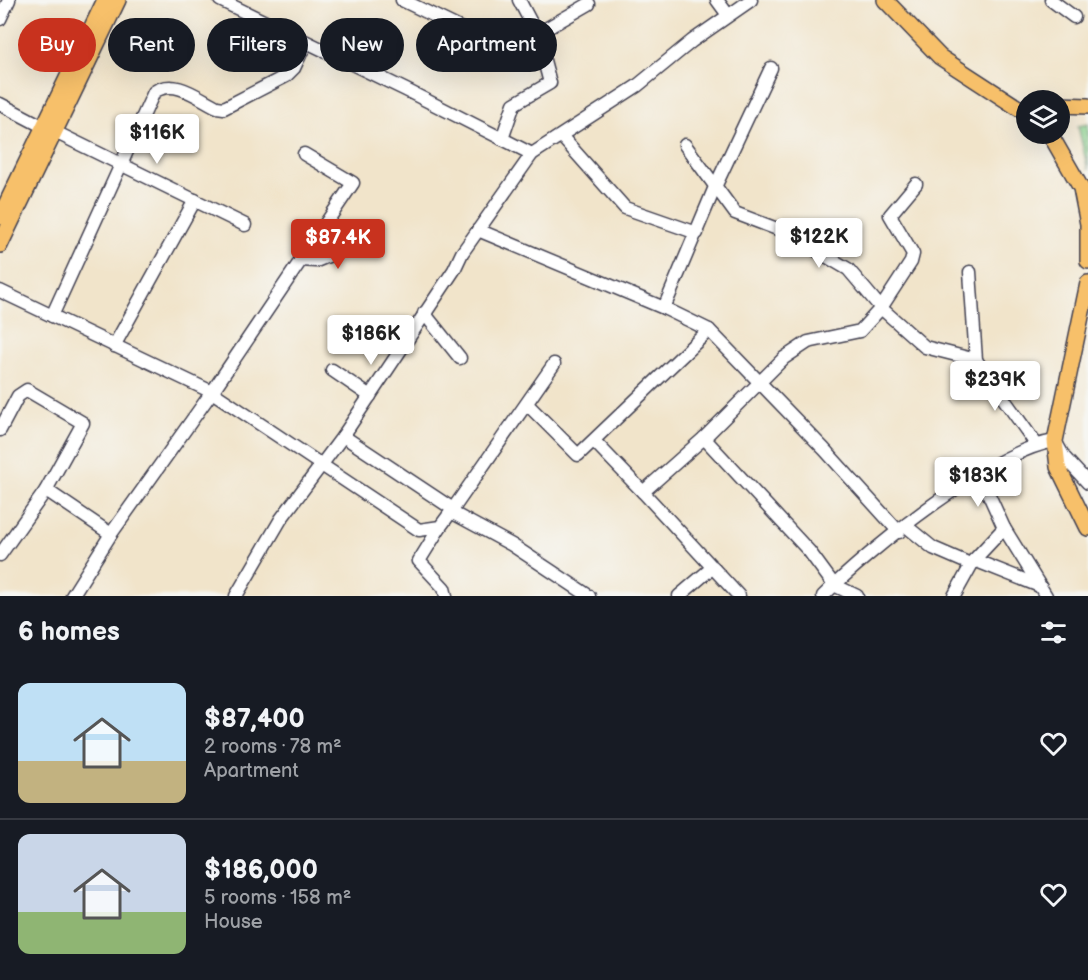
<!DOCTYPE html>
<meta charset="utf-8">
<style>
body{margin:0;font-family:"Balsamiq Sans",sans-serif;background:#242831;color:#f1f3f6;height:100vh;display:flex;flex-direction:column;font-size:22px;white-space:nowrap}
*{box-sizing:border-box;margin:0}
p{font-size:20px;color:#9ea1a6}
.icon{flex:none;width:33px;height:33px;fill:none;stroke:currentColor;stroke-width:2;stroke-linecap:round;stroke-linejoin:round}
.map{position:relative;height:596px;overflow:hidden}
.drawer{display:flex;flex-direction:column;background:#171b24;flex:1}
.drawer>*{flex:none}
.guide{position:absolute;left:18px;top:18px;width:600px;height:54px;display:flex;gap:12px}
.tools{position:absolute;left:1016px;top:90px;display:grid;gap:12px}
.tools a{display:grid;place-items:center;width:54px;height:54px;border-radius:50%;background:#171b24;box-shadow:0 6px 24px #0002;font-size:30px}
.price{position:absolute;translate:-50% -51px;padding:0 14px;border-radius:6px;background:#fff;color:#222;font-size:20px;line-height:39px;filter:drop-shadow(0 2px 3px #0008)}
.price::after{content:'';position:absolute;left:50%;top:36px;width:18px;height:14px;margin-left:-9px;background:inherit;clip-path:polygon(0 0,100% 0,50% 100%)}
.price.on{background:#c8321e;color:#fff}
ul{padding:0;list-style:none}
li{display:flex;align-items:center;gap:18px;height:150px;padding:0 18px}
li+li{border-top:2px solid #363941}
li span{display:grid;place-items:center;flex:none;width:168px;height:120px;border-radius:12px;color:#555}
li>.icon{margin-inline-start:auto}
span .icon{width:72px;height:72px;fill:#fffc;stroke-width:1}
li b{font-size:26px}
h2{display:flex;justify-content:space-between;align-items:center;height:72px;padding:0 18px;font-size:26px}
.tag{padding:0 21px;border-radius:27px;background:#171b24;box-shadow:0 6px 24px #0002;font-size:21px;line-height:54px}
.tag.on{background:#c8321e;color:#fff}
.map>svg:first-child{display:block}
.park{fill:url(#park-crowns);stroke:#567a64;stroke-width:1.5}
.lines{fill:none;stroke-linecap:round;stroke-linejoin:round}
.minor-casing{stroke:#413f50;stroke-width:15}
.major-casing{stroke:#413f50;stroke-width:18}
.minor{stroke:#fff;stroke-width:12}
.major{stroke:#f7c06b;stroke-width:15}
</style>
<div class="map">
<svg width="1088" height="596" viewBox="0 0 1088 596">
<defs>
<pattern id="park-crowns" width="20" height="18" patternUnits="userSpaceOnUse" patternTransform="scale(1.5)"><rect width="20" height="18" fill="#8bd28d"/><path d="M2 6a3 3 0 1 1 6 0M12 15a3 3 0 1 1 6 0" fill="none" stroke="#78b47b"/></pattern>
</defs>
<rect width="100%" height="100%" fill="#f6f6f2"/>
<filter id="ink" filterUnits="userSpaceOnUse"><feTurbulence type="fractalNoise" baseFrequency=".0167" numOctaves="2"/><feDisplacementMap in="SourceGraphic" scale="12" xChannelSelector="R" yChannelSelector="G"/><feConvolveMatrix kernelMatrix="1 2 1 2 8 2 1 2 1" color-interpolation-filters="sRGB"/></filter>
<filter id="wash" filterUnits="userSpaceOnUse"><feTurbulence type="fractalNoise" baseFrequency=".008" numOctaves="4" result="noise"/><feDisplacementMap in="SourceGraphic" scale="24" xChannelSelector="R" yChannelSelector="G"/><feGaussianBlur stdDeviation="1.35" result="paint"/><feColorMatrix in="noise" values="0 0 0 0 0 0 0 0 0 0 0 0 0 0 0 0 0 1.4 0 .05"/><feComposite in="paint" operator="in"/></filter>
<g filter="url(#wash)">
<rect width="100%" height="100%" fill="#f1e4ca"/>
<polygon class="park" points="1088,124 1088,170 1078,126"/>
</g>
<g filter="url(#ink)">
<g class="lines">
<g class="minor-casing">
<g id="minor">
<polyline points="220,0 406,90 532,154"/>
<polyline points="402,0 513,54 537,34 519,0"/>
<polyline points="717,0 728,15"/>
<polyline points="1051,0 1074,17"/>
<polyline points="0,19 9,0"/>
<polyline points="0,104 44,127"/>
<polyline points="55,132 245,225"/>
<polyline points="562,137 625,208 697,233"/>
<polyline points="502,139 514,104 550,83 537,34 589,4"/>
<polyline points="685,145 735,213 785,232 848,269 881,308 925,347 976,360 1036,444"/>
<polyline points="478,230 664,308 709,330 824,449 899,532"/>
<polyline points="300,260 316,261 369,239"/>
<polyline points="970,272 976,360"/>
<polyline points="0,291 212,392 419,530 440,527 451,512"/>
<polyline points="664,308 715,187 771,68"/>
<polyline points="424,313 460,358"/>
<path d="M52 316 154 92C175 78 197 97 217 107L224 108 286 76 294 68 306 42"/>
<polyline points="114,346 195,200"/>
<polyline points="332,370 370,396"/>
<polyline points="527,404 578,455 709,330"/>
<polyline points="0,430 18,396 27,390 83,423 46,490 0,555"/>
<polyline points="343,436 453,509 451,512 512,545 589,596"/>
<polyline points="704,438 809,551 834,585 857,596"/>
<polyline points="594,441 643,492 704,438 784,358 808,342 860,331 881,308 911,262 913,254 890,215 916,184"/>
<polyline points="980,475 1004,528 1046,596"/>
<polyline points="46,490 111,534"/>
<polyline points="643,492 739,596"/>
<polyline points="453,509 554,364"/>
<polyline points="906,526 933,548 970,564"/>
<polyline points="440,527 419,561 444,588 446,596"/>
<polyline points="974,560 1037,585"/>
<polyline points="72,596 111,534 212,392 353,183 304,154"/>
<polyline points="236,596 281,519 343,436 454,270 462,253 532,154 637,86 692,41 751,0"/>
<polyline points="679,596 713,567"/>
<path d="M823 596C869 550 991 451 1055 441L1064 457 1088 483"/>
<polyline points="954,596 974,560 1004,528"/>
</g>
</g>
<g class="major-casing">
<g id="major">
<polyline points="885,0 940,57 1026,113"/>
<polyline points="1059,105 1088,106"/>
<polyline points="1050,134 1081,188 1088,224 1088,261"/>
<polyline points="0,217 105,0"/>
<polyline points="0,245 118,0"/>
<polyline points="1088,283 1055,441 1058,467 1088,528"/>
</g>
</g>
<use href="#minor" class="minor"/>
<use href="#major" class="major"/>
</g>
</g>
</svg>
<div class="tools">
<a><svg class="icon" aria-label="layers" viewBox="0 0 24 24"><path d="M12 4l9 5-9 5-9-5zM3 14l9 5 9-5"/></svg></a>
</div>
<b class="price" style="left:157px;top:165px">$116K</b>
<b class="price" style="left:819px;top:269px">$122K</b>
<b class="price on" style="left:338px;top:270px">$87.4K</b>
<b class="price" style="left:371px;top:366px">$186K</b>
<b class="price" style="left:995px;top:412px">$239K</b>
<b class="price" style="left:978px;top:508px">$183K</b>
<div class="guide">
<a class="tag on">Buy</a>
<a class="tag">Rent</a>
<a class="tag">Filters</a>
<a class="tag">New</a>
<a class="tag">Apartment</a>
</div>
</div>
<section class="drawer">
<h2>6 homes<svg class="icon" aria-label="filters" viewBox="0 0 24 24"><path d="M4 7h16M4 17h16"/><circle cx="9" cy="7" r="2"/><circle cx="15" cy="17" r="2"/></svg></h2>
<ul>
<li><span style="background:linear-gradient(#bfe0f5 65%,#c2b280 0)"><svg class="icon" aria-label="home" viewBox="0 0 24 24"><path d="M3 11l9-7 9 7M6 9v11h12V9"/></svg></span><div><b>$87,400</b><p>2 rooms · 78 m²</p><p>Apartment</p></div><svg class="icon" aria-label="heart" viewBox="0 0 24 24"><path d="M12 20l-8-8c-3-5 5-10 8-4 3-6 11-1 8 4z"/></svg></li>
<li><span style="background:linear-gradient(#c9d6e8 65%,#8fb573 0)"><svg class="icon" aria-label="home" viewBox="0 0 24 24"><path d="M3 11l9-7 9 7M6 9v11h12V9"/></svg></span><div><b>$186,000</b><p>5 rooms · 158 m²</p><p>House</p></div><svg class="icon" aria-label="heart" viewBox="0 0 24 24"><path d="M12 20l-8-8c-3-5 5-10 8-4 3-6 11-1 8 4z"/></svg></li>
</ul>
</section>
